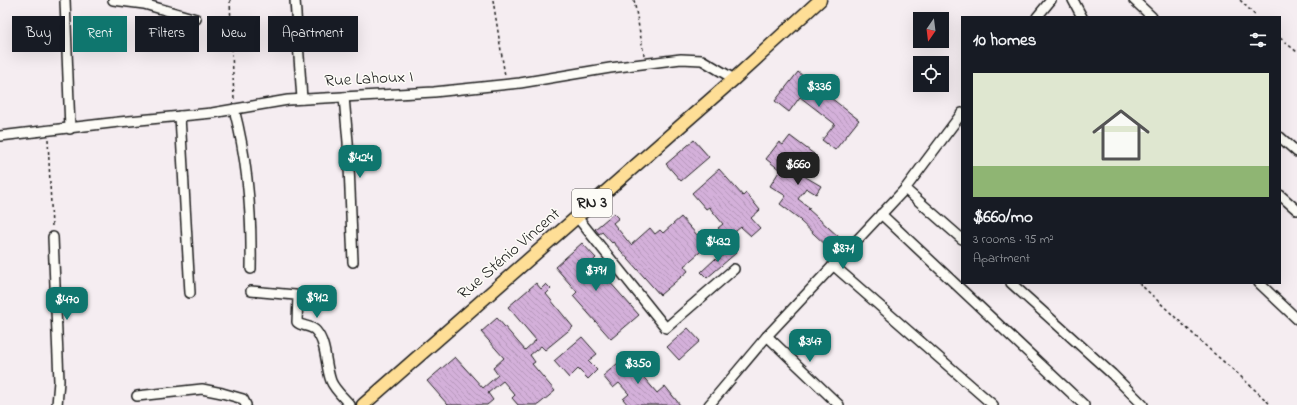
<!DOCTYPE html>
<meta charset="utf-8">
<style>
body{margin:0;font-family:"Indie Flower",sans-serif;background:#20242c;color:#f1f3f6;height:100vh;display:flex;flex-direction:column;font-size:15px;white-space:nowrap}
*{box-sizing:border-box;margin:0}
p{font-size:13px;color:#9ea1a6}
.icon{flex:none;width:22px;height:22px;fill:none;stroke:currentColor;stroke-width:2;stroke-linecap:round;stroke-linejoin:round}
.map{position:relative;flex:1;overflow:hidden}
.sheet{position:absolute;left:961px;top:16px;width:320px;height:268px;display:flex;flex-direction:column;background:#171b24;border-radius:0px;box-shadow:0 4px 16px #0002}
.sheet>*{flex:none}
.hud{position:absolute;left:12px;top:16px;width:380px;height:36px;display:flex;gap:8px}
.needle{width:26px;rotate:194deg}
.tools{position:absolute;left:913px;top:12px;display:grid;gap:8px}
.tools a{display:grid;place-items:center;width:36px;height:36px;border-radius:0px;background:#171b24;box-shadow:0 4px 16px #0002;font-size:20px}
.price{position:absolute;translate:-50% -34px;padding:0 9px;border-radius:8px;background:#0f766e;color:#fff;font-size:13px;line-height:26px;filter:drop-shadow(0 1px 2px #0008)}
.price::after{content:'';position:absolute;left:50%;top:24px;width:12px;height:9px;margin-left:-6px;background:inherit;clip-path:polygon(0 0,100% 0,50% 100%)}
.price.active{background:#222;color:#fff}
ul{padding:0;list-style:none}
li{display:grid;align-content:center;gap:8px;height:212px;padding:0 12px}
li span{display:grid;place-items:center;height:124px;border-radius:0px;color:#555}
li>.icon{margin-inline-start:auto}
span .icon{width:72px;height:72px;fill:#fffc;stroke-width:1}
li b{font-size:17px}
h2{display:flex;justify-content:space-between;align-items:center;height:48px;padding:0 12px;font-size:17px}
.tag{padding:0 14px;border-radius:0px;background:#171b24;box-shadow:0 4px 16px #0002;font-size:14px;line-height:36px}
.tag.active{background:#0f766e;color:#fff}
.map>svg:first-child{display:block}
.building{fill:url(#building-back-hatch);stroke:#1c1c1c}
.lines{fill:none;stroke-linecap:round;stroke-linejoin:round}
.minor-casing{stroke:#1c1c1c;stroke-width:12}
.major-casing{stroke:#1c1c1c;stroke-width:15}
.path{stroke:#1c1c1c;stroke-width:1.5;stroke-dasharray:3 3;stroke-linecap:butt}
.minor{stroke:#fdfcf7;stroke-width:9}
.major{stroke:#fede96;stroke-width:12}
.labels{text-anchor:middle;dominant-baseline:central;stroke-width:3;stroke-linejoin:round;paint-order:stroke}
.shield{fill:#fdfcf7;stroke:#605f5e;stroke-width:1}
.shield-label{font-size:16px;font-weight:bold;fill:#1c1c1c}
.street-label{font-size:17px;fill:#1c1c1c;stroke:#fdfcf7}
</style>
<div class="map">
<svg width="1297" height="405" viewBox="0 0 1297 405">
<defs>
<pattern id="building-back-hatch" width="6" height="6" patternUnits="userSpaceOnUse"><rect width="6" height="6" fill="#d4b0da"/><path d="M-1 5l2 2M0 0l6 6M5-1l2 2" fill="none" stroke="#b597ba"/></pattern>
</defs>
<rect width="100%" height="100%" fill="#f5edf1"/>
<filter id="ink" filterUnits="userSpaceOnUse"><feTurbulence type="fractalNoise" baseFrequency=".025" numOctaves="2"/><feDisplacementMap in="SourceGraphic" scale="8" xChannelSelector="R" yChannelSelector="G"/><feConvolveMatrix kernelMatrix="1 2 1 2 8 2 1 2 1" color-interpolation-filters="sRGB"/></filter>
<g filter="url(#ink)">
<g class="building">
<polygon points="798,72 859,120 835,150 822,140 835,124 800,97 789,112 775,101"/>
<polygon points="790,136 814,154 799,173 821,186 816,194 806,188 798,199 810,208 808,209 839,237 829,248 800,221 801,220 780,204 786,196 770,186 780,170 766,159 779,142 783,145"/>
<polygon points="694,140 709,157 681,181 666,164"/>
<polygon points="719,169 743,196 746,193 760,210 751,218 760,228 751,236 741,227 727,238 718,228 723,224 709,207 706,209 692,193"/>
<polygon points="614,213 619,218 613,223 631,245 650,228 655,234 660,230 663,233 681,217 707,246 684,266 688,271 660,295 613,242 612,243 602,232 599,234 595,229"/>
<polygon points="582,243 596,258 592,262 639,315 611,339 573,296 577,292 555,267"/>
<polygon points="731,248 736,253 707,278 701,272 715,259 717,261"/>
<polygon points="536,283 541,289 546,284 551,289 546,294 573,327 545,350 541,346 530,355 535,362 532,364 555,391 538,405 518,405 512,398 515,395 503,381 488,393 493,400 487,405 448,405 427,381 455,357 483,388 498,375 493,368 504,358 481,332 497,318 525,350 536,340 508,307"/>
<polygon points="688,328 700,341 679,360 667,347"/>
<polygon points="582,337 597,354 588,361 597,370 588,379 578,369 569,378 554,361"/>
<polygon points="625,357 630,363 636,358 645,369 640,373 657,393 665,386 680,405 628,405 623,399 629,394 619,383 613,388 603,376"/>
</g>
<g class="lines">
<g class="minor-casing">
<g id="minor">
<polyline points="65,0 70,129"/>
<polyline points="113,0 144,4 196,19"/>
<polyline points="295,0 302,99"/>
<polyline points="1073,0 1082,17"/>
<polyline points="1134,0 1152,17"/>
<polyline points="1037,17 1051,0"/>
<polyline points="344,97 348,142 353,262"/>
<path d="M234 109C248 162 252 215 251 269"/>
<polyline points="180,116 190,293"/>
<polyline points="0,136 119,122 212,113 288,100 434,92 520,83 610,68 681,59 702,60 734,79"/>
<polyline points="1280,137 1297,152"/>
<polyline points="905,189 962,239"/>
<polyline points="1280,195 1297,210"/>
<polyline points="881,214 1084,405"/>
<polyline points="577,217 666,328 734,269"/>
<polyline points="53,237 59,381 57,405"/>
<polyline points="833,265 993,405"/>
<polyline points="1011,283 1112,374 1143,405"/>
<polyline points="1259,283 1297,319"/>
<path d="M251 291 295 295 298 297 297 322C302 327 311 325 316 331 327 344 325 365 331 381 334 389 344 398 350 405"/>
<polyline points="767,336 839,405"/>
<polyline points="137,396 202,389 222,393 243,399 246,405"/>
<polyline points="709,405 767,336 905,189 962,113"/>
</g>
</g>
<g class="major-casing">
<polyline id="major" points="363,405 734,79 820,0"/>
</g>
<g class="path">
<polyline points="230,0 234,100"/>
<polyline points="493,0 505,76"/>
<polyline points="634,0 644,55"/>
<polyline points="1240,0 1257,17"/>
<polyline points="1280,38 1297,52"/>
<polyline points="48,139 52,227"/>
<polyline points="1139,283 1209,349 1238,374 1271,405"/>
</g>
<use href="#minor" class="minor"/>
<use href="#major" class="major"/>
</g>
</g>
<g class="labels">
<rect class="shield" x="572" y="189" width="40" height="28" rx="3"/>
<g class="shield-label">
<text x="592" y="203">RN 3</text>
</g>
<g class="street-label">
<text transform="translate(369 79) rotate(-3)">Rue Lahoux I</text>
<text transform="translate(509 254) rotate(-41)">Rue Sténio Vincent</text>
</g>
</g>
</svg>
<div class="tools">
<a><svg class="needle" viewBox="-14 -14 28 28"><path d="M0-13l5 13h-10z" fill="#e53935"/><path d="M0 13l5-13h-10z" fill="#9ea1a6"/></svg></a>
<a><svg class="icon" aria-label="locate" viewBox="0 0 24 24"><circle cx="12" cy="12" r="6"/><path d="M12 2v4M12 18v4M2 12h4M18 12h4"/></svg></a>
</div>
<b class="price" style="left:819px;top:108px">$336</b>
<b class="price" style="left:360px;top:179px">$424</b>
<b class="price active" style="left:798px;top:186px">$660</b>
<b class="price" style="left:718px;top:263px">$432</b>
<b class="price" style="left:843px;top:270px">$871</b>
<b class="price" style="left:596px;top:292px">$791</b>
<b class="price" style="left:317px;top:319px">$912</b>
<b class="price" style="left:67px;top:321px">$470</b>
<b class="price" style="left:810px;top:363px">$347</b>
<b class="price" style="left:638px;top:385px">$350</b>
<div class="hud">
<a class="tag">Buy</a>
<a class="tag active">Rent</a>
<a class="tag">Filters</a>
<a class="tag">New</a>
<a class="tag">Apartment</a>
</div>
<section class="sheet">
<h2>10 homes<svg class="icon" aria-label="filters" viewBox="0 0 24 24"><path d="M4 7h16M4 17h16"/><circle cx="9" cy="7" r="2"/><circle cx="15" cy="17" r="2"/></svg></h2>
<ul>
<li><span style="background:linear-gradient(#dfe7d0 75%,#8fb573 0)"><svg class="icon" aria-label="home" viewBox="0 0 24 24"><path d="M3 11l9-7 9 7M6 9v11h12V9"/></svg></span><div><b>$660/mo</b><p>3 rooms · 95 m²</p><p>Apartment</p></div></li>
</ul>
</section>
</div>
